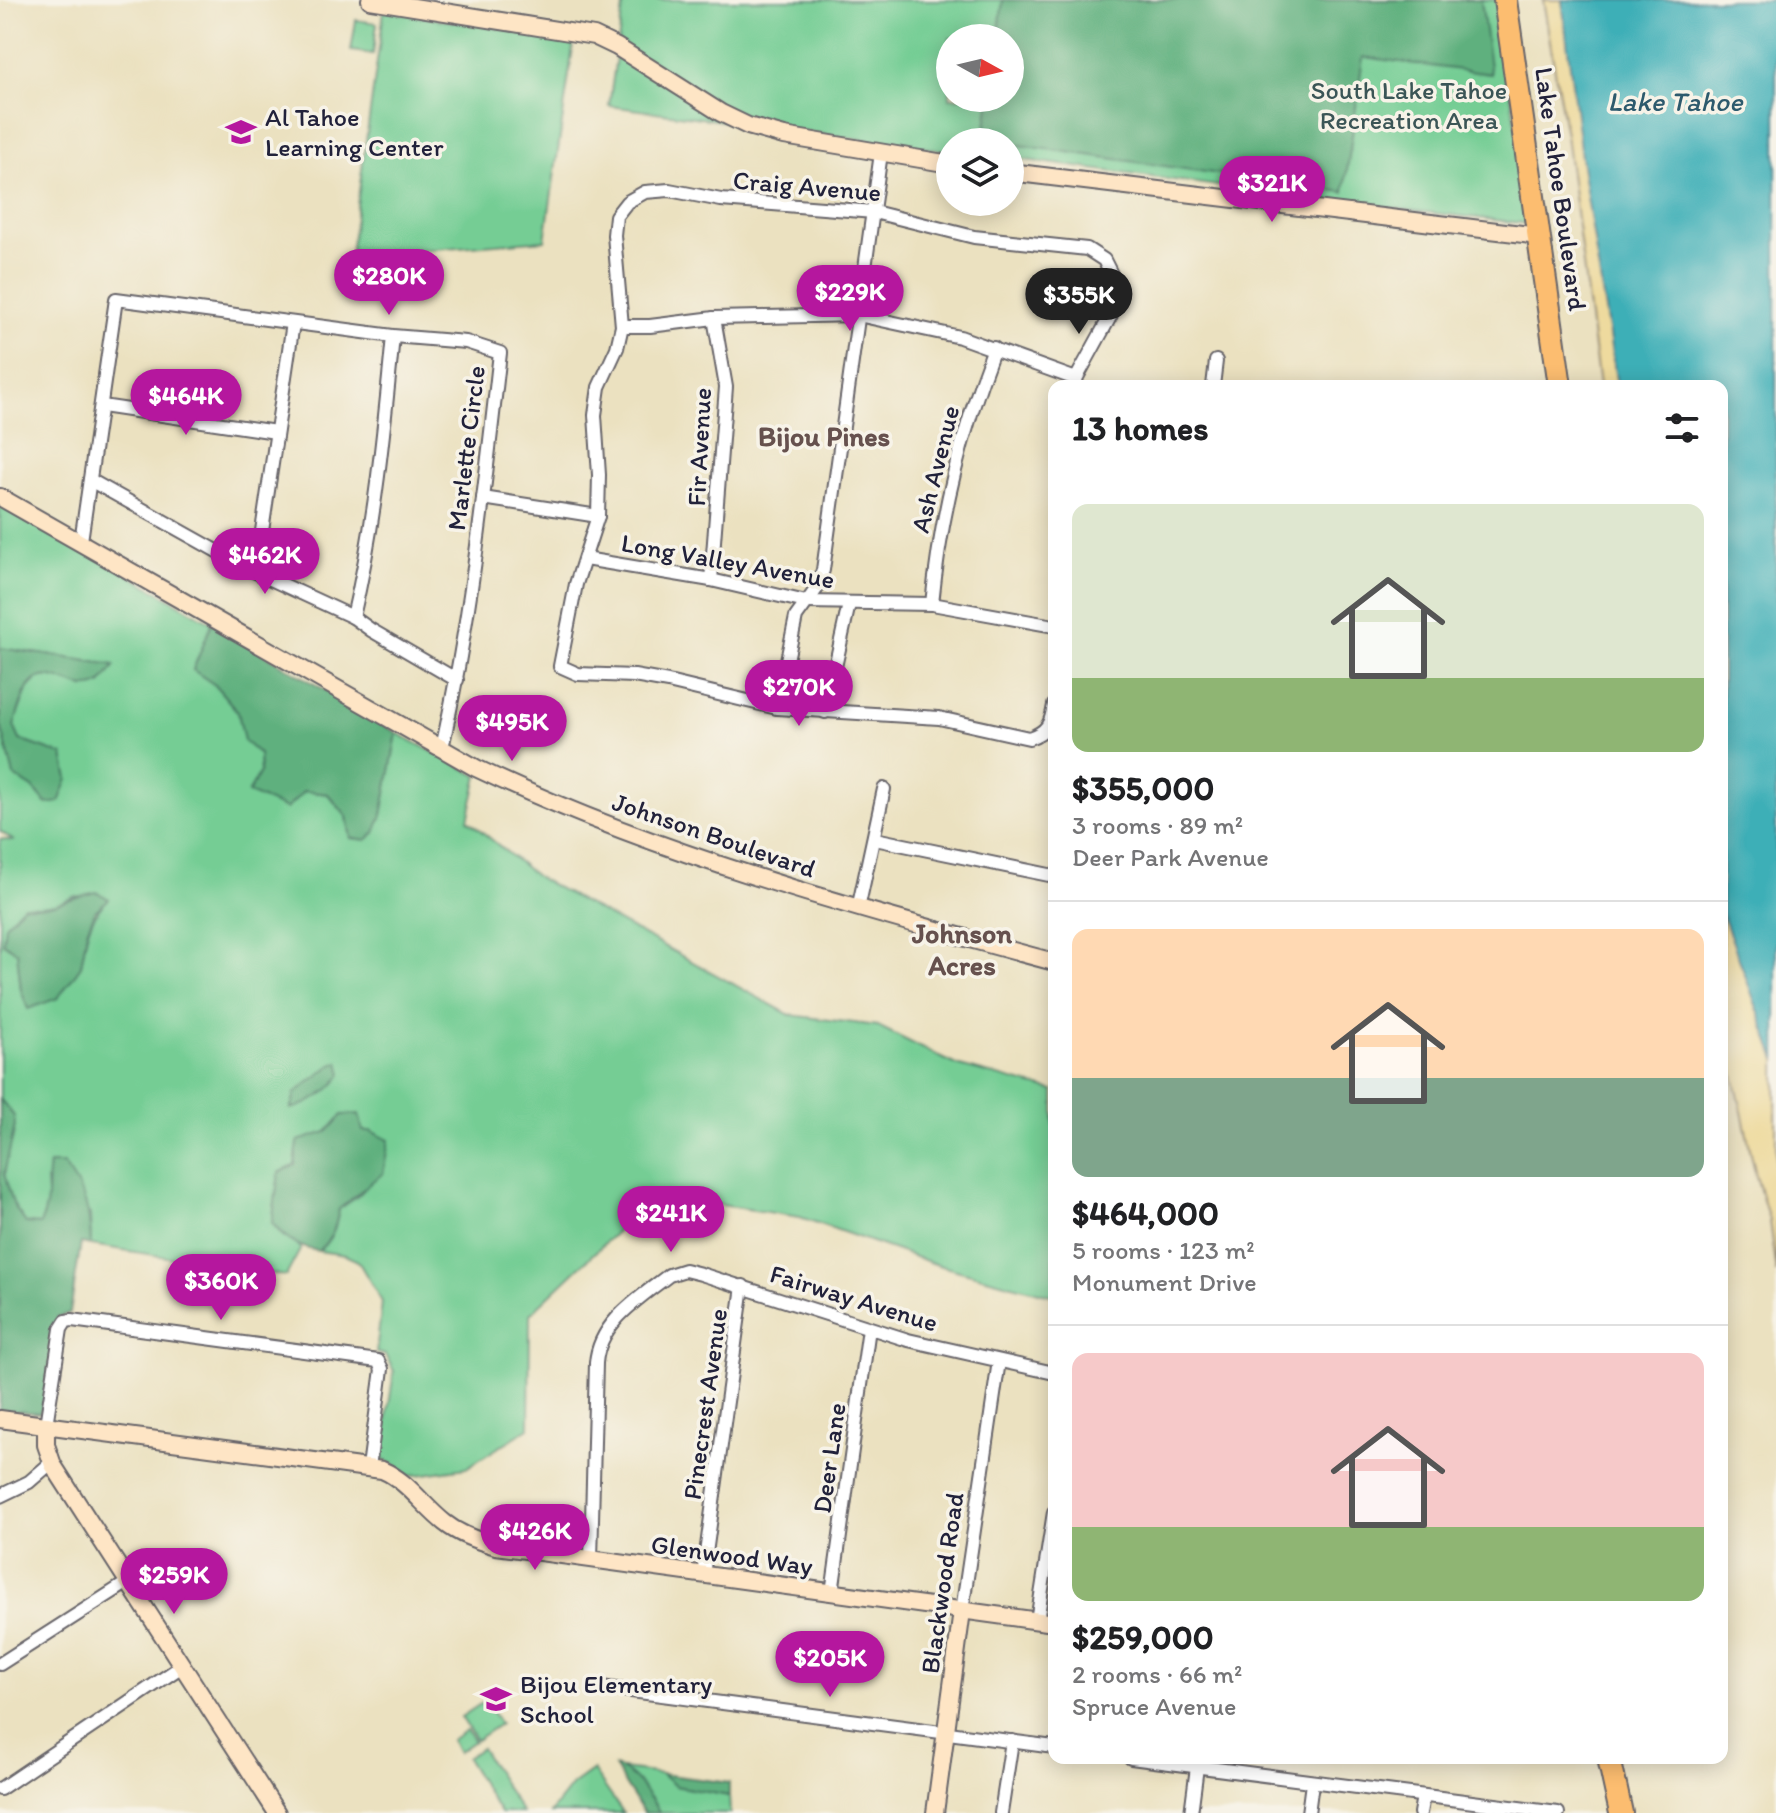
<!DOCTYPE html>
<meta charset="utf-8">
<style>
body{margin:0;font-family:Itim,sans-serif;background:#f6f6f6;color:#202124;height:100vh;display:flex;flex-direction:column;font-size:30px;white-space:nowrap}
*{box-sizing:border-box;margin:0}
p{font-size:26px;color:#757577}
.icon{flex:none;width:44px;height:44px;fill:none;stroke:currentColor;stroke-width:2;stroke-linecap:round;stroke-linejoin:round}
.map{position:relative;flex:1;overflow:hidden}
.drawer{position:absolute;left:1048px;top:380px;width:680px;height:1384px;display:flex;flex-direction:column;background:#fff;border-radius:16px;box-shadow:0 4px 20px #0003}
.drawer>*{flex:none}
.needle{width:52px;rotate:98deg}
.fabs{position:absolute;left:936px;top:24px;display:grid;gap:16px}
.fabs a{display:grid;place-items:center;width:88px;height:88px;border-radius:50%;background:#fff;box-shadow:0 4px 20px #0003;font-size:40px}
.price{position:absolute;translate:-50% -68px;padding:0 18px;border-radius:28px;background:#b5179e;color:#fff;font-size:26px;line-height:52px;filter:drop-shadow(0 2px 4px #0008)}
.price::after{content:'';position:absolute;left:50%;top:48px;width:24px;height:18px;margin-left:-12px;background:inherit;clip-path:polygon(0 0,100% 0,50% 100%)}
.price.selected{background:#222;color:#fff}
ul{padding:0;list-style:none}
li{display:grid;align-content:center;gap:16px;height:424px;padding:0 24px}
li+li{border-top:2px solid #e0e0e0}
li span{display:grid;place-items:center;height:248px;border-radius:16px;color:#555}
li>.icon{margin-inline-start:auto}
span .icon{width:144px;height:144px;fill:#fffc;stroke-width:1}
li b{font-size:34px}
h2{display:flex;justify-content:space-between;align-items:center;height:96px;padding:0 24px;font-size:34px}
.map>svg:first-child{display:block}
.green{fill:#74cd94;stroke:#4b7868;stroke-width:2;fill-rule:evenodd}
.forest{fill:#5fb07e;stroke:#40695c;stroke-width:2}
.sand{fill:#eeda9e;stroke:#887e6c;stroke-width:2}
.water{fill:#3eafb7;stroke:#306879;stroke-width:2}
.lines{fill:none;stroke-linecap:round;stroke-linejoin:round}
.street-casing{stroke:#68656a;stroke-width:16}
.secondary-casing{stroke:#68656a;stroke-width:20}
.highway-casing{stroke:#68656a;stroke-width:26}
.street{stroke:#fff;stroke-width:12}
.secondary{stroke:#fee5c5;stroke-width:16}
.highway{stroke:#fcbd6f;stroke-width:22}
.labels{text-anchor:middle;dominant-baseline:central;stroke-width:7;stroke-linejoin:round;paint-order:stroke}
.park-label{font-size:26px;fill:#3b5556;stroke:#f7f3e8}
.poi-label{font-size:26px;fill:#22223b;stroke:#f7f3e8;text-anchor:start}
.street-label{font-size:26px;fill:#22223b;stroke:#f7f3e8}
.water-label{font-size:28px;font-style:italic;fill:#2d5a6d;stroke:#f7f3e8}
.neighbourhood-label{font-size:28px;font-weight:bold;fill:#66514e;stroke:#f7f3e8}
</style>
<div class="map">
<svg width="1776" height="1813" viewBox="0 0 1776 1813">
<rect width="100%" height="100%" fill="#f7f3e8"/>
<filter id="ink" filterUnits="userSpaceOnUse"><feTurbulence type="fractalNoise" baseFrequency=".0125" numOctaves="2"/><feDisplacementMap in="SourceGraphic" scale="16" xChannelSelector="R" yChannelSelector="G"/><feConvolveMatrix kernelMatrix="1 2 1 2 8 2 1 2 1" color-interpolation-filters="sRGB"/></filter>
<filter id="wash" filterUnits="userSpaceOnUse"><feTurbulence type="fractalNoise" baseFrequency=".006" numOctaves="4" result="noise"/><feDisplacementMap in="SourceGraphic" scale="32" xChannelSelector="R" yChannelSelector="G"/><feGaussianBlur stdDeviation="1.8" result="paint"/><feColorMatrix in="noise" values="0 0 0 0 0 0 0 0 0 0 0 0 0 0 0 0 0 1.4 0 .05"/><feComposite in="paint" operator="in"/></filter>
<g filter="url(#wash)">
<rect width="100%" height="100%" fill="#ebe1c0"/>
<g class="green">
<path d="M624 0H1497L1530 224 1337 202 1010 158V142H950V151L609 106ZM950 38H1010V98H950Z"/>
<polygon points="384,11 574,40 545,240 350,256"/>
<polygon points="356,20 377,23 373,54 351,51"/>
<path d="M0 501 212 623 193 670 215 685 238 712 244 740 259 754 260 772 249 793 304 791 328 794 347 817 351 838 382 815 397 733 478 776 468 820 537 877 790 1015 878 1026 956 1065 1054 1091V1296L941 1266 800 1217 655 1195 530 1314 529 1428 466 1468 410 1476 395 1465 381 1459 394 1371 385 1355 376 1353 382 1302 358 1261 345 1255 319 1251C332 1238 336 1227 339 1209L357 1197 374 1179 363 1131 342 1115 327 1132 299 1141 295 1165 279 1174 272 1223 283 1236 301 1248 286 1276 91 1245 90 1214 46 1181 48 1208 40 1224 26 1223C15 1209 3 1189 5 1170 7 1134 28 1132 0 1099V839L14 841 0 831V712L14 776 33 788 47 804 68 779 63 755 20 740 13 726 28 688 38 678 51 675 85 688 101 684 114 665 0 648ZM75 896 108 899C87 920 86 937 81 966L21 990 17 952 24 905 51 907Z"/>
<polygon points="485,1701 500,1724 476,1740 461,1717"/>
<polygon points="466,1730 474,1741 458,1752 451,1740"/>
<polygon points="481,1748 522,1813 500,1813 466,1758"/>
<polygon points="623,1769 661,1774 676,1786 729,1796 730,1813 659,1813 652,1799"/>
<polygon points="593,1770 623,1813 550,1813 572,1785"/>
</g>
<g class="forest">
<polygon points="1003,0 1481,0 1491,74 1363,57 1344,192 984,140 990,98 1010,98 1010,38 998,38"/>
<polygon points="212,623 397,733 382,815 375,833 366,840 351,838 347,817 328,794 304,791 286,809 248,793 260,772 259,754 244,741 238,712 215,685 193,670"/>
<path d="M0 648 115 665C110 672 105 681 98 685 74 696 46 658 27 689 21 700 18 714 14 726L20 740 63 755 68 779 59 802 47 804 33 788 14 776 1 725Z"/>
<path d="M97 892 109 899 95 911 87 931 81 966 58 998 28 1009 21 990 17 952 3 943 5 925 24 905C52 910 70 897 97 892Z"/>
<path d="M339 1062 342 1074C331 1091 311 1104 291 1109L295 1093 330 1066Z"/>
<path d="M0 1099 14 1116 15 1126 4 1174 14 1206 26 1223 40 1224C51 1203 45 1187 49 1164H63C85 1193 90 1208 91 1245L81 1243 70 1313 57 1317 43 1406 40 1413 0 1410Z"/>
<path d="M359 1114 363 1131H371L389 1140 383 1174C367 1183 355 1198 339 1209 336 1227 332 1238 319 1251 298 1248 286 1239 272 1223L279 1173 295 1165 298 1141 327 1132 342 1115Z"/>
<path d="M614 1767C633 1770 651 1797 659 1813H644Z"/>
<polygon points="661,1774 729,1783 729,1796 675,1786"/>
</g>
<g class="sand">
<polygon points="1543,0 1562,0 1618,386 1599,386 1566,135"/>
<polygon points="1722,912 1776,1059 1776,1273 1769,1220 1756,1176 1733,1071 1722,1076"/>
</g>
<polygon class="water" points="1562,0 1776,0 1776,1059 1722,913 1722,386 1617,386 1582,165"/>
</g>
<g filter="url(#ink)">
<g class="lines">
<g class="street-casing">
<g id="street">
<polyline points="622,326 650,326 714,318 858,315 960,337 1076,379"/>
<polyline points="1213,386 1216,361"/>
<polyline points="102,406 276,432"/>
<polyline points="90,480 249,569 353,617 371,630 457,680"/>
<polyline points="483,498 598,516"/>
<path d="M81 541 116 299 393 336 466 342 500 353C485 485 471 618 442 748"/>
<polyline points="585,559 711,580 806,602 932,604 1054,626"/>
<polyline points="249,569 257,552 262,531 293,323"/>
<polyline points="711,580 726,387 714,318"/>
<path d="M932 604C941 513 961 434 994 348"/>
<path d="M353 617C375 524 384 430 393 336"/>
<path d="M1054 705C1051 724 1047 732 1029 738L939 718 777 708 668 682 634 676 578 674 560 666 576 584 598 516 599 475 595 415 599 387 617 348 622 326 614 235 616 216 627 202 645 192 669 190 721 200 874 212 974 237 1087 249 1104 260 1113 278 1116 296 1111 315 1076 379 1077 386"/>
<polyline points="777,708 796,617 817,588 823,570 881,153"/>
<polyline points="825,712 849,604"/>
<polyline points="875,839 1054,876"/>
<polyline points="858,909 884,789"/>
<polyline points="46,1425 61,1329 66,1321 72,1320 378,1361 382,1369 369,1467"/>
<polyline points="0,1496 29,1482 52,1462"/>
<path d="M591 1560 596 1363C599 1322 640 1298 669 1275L685 1270 701 1274 908 1340 1054 1373"/>
<polyline points="703,1575 743,1286"/>
<polyline points="832,1593 869,1328"/>
<polyline points="962,1611 999,1361"/>
<polyline points="1037,1621 1054,1512"/>
<polyline points="0,1664 128,1582"/>
<polyline points="601,1687 1054,1747"/>
<polyline points="1131,1758 1558,1813"/>
<polyline points="0,1789 182,1666"/>
<polyline points="1001,1813 1012,1741"/>
<polyline points="1191,1813 1197,1767"/>
<polyline points="1308,1813 1312,1783"/>
<polyline points="1420,1813 1423,1796"/>
</g>
</g>
<g class="secondary-casing">
<g id="secondary">
<polyline points="370,0 594,36 617,47 721,113 748,126 784,136 950,164"/>
<polyline points="1010,172 1539,236"/>
<path d="M0 497 476 768C660 856 858 909 1054 962"/>
<path d="M0 1419 382 1470C408 1481 423 1506 445 1523 460 1535 478 1541 496 1546L1054 1623"/>
<polyline points="46,1425 46,1445 53,1465 277,1813"/>
<polyline points="935,1813 962,1611"/>
</g>
</g>
<g class="highway-casing">
<g id="highway">
<polyline points="1505,0 1560,386"/>
<polyline points="1609,1758 1621,1813"/>
</g>
</g>
<use href="#street" class="street"/>
<use href="#secondary" class="secondary"/>
<use href="#highway" class="highway"/>
</g>
</g>
<defs>
<g id="school-bare" transform="scale(2.4)"><path d="M0-5L7-2L0 1L-7-2ZM-4 1L0 2.5L4 1V4Q0 6-4 4Z" fill="#b5179e" stroke="#f7f3e8" stroke-width="2.5" paint-order="stroke"/></g>
</defs>
<g fill-rule="evenodd">
<use href="#school-bare" x="241" y="132"/>
<use href="#school-bare" x="496" y="1699"/>
</g>
<g class="labels">
<g class="park-label">
<text x="1409" y="90">South Lake Tahoe<tspan x="1409" dy="30">Recreation Area</tspan></text>
</g>
<g class="poi-label">
<text x="265" y="117">Al Tahoe<tspan x="265" dy="30">Learning Center</tspan></text>
<text x="520" y="1684">Bijou Elementary<tspan x="520" dy="30">School</tspan></text>
</g>
<g class="street-label">
<text transform="translate(807 186) rotate(5)">Craig Avenue</text>
<text transform="translate(1561 189) rotate(82)">Lake Tahoe Boulevard</text>
<text transform="translate(699 447) rotate(-87)">Fir Avenue</text>
<text transform="translate(466 448) rotate(-83)">Marlette Circle</text>
<text transform="translate(935 469) rotate(-76)">Ash Avenue</text>
<text transform="translate(728 561) rotate(10)">Long Valley Avenue</text>
<text transform="translate(714 835) rotate(19)">Johnson Boulevard</text>
<text transform="translate(854 1298) rotate(17)">Fairway Avenue</text>
<text transform="translate(705 1404) rotate(-82)">Pinecrest Avenue</text>
<text transform="translate(829 1458) rotate(-82)">Deer Lane</text>
<text transform="translate(732 1555) rotate(8)">Glenwood Way</text>
<text transform="translate(942 1583) rotate(-82)">Blackwood Road</text>
</g>
<g class="water-label">
<text x="1675" y="101">Lake Tahoe</text>
</g>
<g class="neighbourhood-label">
<text x="824" y="436">Bijou Pines</text>
<text x="962" y="933">Johnson<tspan x="962" dy="32">Acres</tspan></text>
</g>
</g>
</svg>
<div class="fabs">
<a><svg class="needle" viewBox="-14 -14 28 28"><path d="M0-13l5 13h-10z" fill="#e53935"/><path d="M0 13l5-13h-10z" fill="#757577"/></svg></a>
<a><svg class="icon" aria-label="layers" viewBox="0 0 24 24"><path d="M12 4l9 5-9 5-9-5zM3 14l9 5 9-5"/></svg></a>
</div>
<b class="price" style="left:1272px;top:224px">$321K</b>
<b class="price" style="left:389px;top:317px">$280K</b>
<b class="price" style="left:850px;top:333px">$229K</b>
<b class="price selected" style="left:1079px;top:336px">$355K</b>
<b class="price" style="left:186px;top:437px">$464K</b>
<b class="price" style="left:265px;top:596px">$462K</b>
<b class="price" style="left:799px;top:728px">$270K</b>
<b class="price" style="left:512px;top:763px">$495K</b>
<b class="price" style="left:671px;top:1254px">$241K</b>
<b class="price" style="left:221px;top:1322px">$360K</b>
<b class="price" style="left:535px;top:1572px">$426K</b>
<b class="price" style="left:174px;top:1616px">$259K</b>
<b class="price" style="left:830px;top:1699px">$205K</b>
<section class="drawer">
<h2>13 homes<svg class="icon" aria-label="filters" viewBox="0 0 24 24"><path d="M4 7h16M4 17h16"/><circle cx="9" cy="7" r="2"/><circle cx="15" cy="17" r="2"/></svg></h2>
<ul>
<li><span style="background:linear-gradient(#dfe7d0 70%,#8fb573 0)"><svg class="icon" aria-label="home" viewBox="0 0 24 24"><path d="M3 11l9-7 9 7M6 9v11h12V9"/></svg></span><div><b>$355,000</b><p>3 rooms · 89 m²</p><p>Deer Park Avenue</p></div></li>
<li><span style="background:linear-gradient(#ffd9b3 60%,#7fa58c 0)"><svg class="icon" aria-label="home" viewBox="0 0 24 24"><path d="M3 11l9-7 9 7M6 9v11h12V9"/></svg></span><div><b>$464,000</b><p>5 rooms · 123 m²</p><p>Monument Drive</p></div></li>
<li><span style="background:linear-gradient(#f6c9c9 70%,#8fb573 0)"><svg class="icon" aria-label="home" viewBox="0 0 24 24"><path d="M3 11l9-7 9 7M6 9v11h12V9"/></svg></span><div><b>$259,000</b><p>2 rooms · 66 m²</p><p>Spruce Avenue</p></div></li>
</ul>
</section>
</div>
